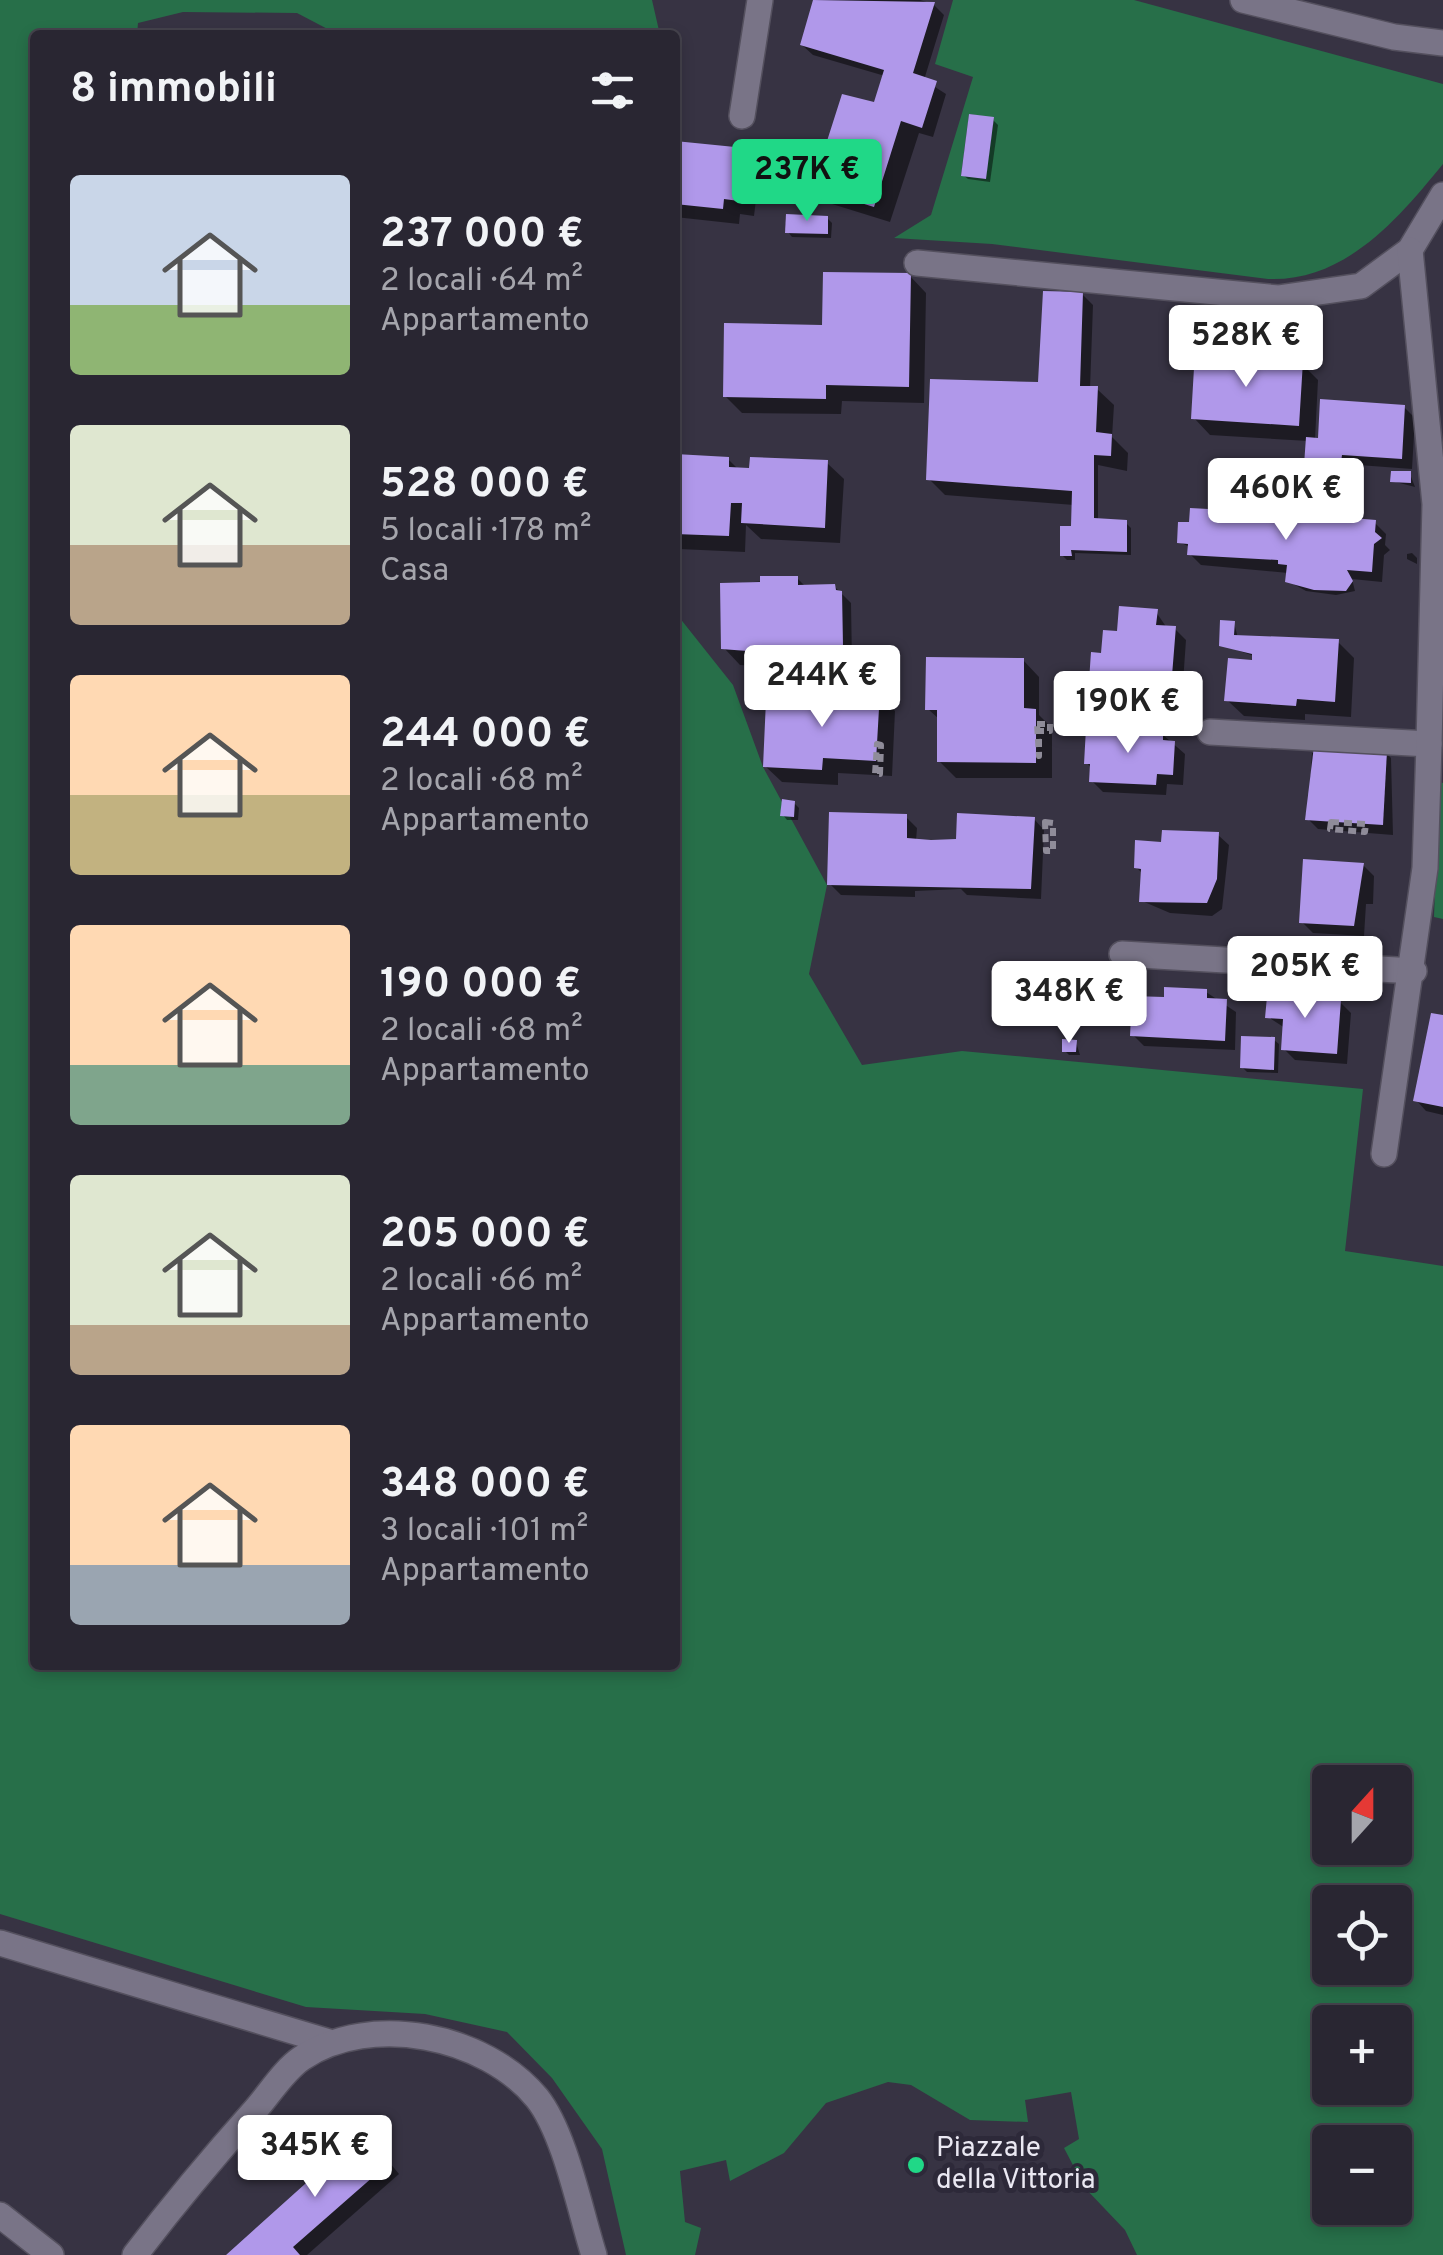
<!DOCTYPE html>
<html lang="it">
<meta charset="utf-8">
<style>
body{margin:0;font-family:Overpass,sans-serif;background:#312e3a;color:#f1f3f6;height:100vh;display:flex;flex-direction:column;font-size:38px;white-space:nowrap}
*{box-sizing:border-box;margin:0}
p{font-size:32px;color:#a5a5ac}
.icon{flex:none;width:55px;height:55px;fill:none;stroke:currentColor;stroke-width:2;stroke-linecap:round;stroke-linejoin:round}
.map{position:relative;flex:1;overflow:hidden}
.panel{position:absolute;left:30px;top:30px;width:650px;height:1640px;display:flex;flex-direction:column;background:#292632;border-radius:10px;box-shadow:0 5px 15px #0003,0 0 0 2px #45434d}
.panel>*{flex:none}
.needle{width:65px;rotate:21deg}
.controls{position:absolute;left:1312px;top:1765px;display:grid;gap:20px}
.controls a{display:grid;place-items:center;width:100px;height:100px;border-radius:10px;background:#292632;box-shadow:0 5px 15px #0003,0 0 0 2px #45434d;font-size:50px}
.price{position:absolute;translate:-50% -85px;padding:0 22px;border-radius:10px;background:#fff;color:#222;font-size:32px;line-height:65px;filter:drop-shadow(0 2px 5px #0008)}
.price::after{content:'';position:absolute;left:50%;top:60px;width:30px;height:22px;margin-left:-15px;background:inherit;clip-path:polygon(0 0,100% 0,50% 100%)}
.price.selected{background:#20d887;color:#111}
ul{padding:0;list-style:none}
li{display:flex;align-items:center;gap:30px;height:250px;padding:0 40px}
li span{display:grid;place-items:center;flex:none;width:280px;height:200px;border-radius:10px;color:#555}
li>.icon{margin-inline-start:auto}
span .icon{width:120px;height:120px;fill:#fffc;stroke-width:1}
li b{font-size:42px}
h2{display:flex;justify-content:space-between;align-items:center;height:120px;padding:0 40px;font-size:42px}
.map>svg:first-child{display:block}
.green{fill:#276f49;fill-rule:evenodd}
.shadow{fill:#0007}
.building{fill:#b098ea}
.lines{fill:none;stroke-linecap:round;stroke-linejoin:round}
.minor-casing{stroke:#54505e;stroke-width:28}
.path{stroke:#8f8c99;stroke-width:6;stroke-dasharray:8 5;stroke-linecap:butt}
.minor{stroke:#797487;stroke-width:25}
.poi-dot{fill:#20d887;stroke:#2d2939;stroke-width:4}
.labels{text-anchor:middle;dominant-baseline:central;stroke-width:10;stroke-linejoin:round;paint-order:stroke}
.poi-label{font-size:28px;fill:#eae8f2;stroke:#2d2939;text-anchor:start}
</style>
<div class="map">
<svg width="1443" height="2255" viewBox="0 0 1443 2255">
<rect width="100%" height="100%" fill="#373343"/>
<g class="green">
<path d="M0 0H652L660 35H339L297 13 183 12 138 23 137 35H35V1665H675V612L733 685 763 767 827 885 809 974 862 1065 962 1051 1363 1089 1345 1251 1443 1266V2255H1137L1125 2230 1085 2188 1064 2148 1079 2139 1071 2092 1025 2100 1028 2122 970 2120 911 2085 888 2082 826 2103 784 2153 730 2181 726 2160 680 2171 685 2222 701 2228 695 2255H626L602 2149 552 2078 507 2032 425 2014 306 2007 0 1914ZM1330 1782H1395V1848H1330ZM1330 1902H1395V1968H1330ZM1330 2022H1395V2088H1330ZM1330 2142H1395V2208H1330Z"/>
<path d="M953 0H1134L1443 84V164C1398 219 1345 282 1268 279L992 244 894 238 931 215 973 77 935 64ZM969 114 994 118 985 179 961 175Z"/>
<polygon points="1439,782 1443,783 1443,919 1434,917"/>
</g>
<g class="shadow">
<polygon points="816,0 920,0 933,4 944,15 924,80 946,94 933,137 919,133 890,222 832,204 815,188 884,109 885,76 813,55 802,45"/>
<polygon points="993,120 998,125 990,182 968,179 963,175"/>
<polygon points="675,144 744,150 760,167 754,216 740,214 739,224 675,217"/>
<polygon points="827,218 832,223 831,238 792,237 788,232"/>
<polygon points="910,276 926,293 924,403 842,401 841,414 742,413 725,396"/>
<polygon points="1082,294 1093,305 1090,389 1097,389 1114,405 1112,437 1128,453 1127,471 1098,465 1098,521 1126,523 1131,528 1131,555 1075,553 1075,560 1067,560 1062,555 1074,529 1074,505 945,495 929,479 1041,385"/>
<polygon points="1247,303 1273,309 1272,315 1251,314"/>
<polygon points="1231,356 1238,364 1302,364 1318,380 1315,440 1404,407 1415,418 1412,469 1345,464 1344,472 1311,469 1306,464 1308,441 1210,435 1194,418"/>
<polygon points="675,456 728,459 739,470 827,463 844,479 840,543 761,539 746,525 745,552 679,549 675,544"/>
<polygon points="1410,474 1415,487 1392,481"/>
<polygon points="1263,515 1268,520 1375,523 1386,534 1385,545 1390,550 1384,555 1382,582 1352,579 1355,591 1336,595 1306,591 1288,581 1288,573 1201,565 1190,554 1190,547 1179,542"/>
<polygon points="1412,553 1417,558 1417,564 1407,559 1407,554"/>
<polygon points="797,578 806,587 834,586 851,603 852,662 815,663 815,670 740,665 724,648 722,585"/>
<polygon points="1156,612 1167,628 1175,629 1186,640 1182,697 1102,691 1091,680 1119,634"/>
<polygon points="1234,623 1238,638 1338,642 1354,658 1351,717 1305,714 1305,720 1244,716 1227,700 1254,656 1222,645"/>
<polygon points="1023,660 1039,677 1039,715 1052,728 1052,778 956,778 939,761 940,720 928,709"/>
<polygon points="879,694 895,711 892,776 838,773 838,785 782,782 765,766 819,705"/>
<polygon points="1162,734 1185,754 1183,785 1167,784 1166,795 1103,792 1092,781 1092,769 1087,763"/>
<polygon points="1312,753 1386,753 1391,758 1393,835 1318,829 1308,819"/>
<polygon points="794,803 799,808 798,820 787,820 783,815"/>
<polygon points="906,817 917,828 916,841 955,841 1034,819 1044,830 1041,899 967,895 961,889 915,891 915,897 841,895 830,884"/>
<polygon points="1218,835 1229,845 1222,909 1212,916 1170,913 1142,901 1141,872 1136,867 1168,845"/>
<polygon points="1363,865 1374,876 1373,904 1366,904 1364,936 1313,933 1302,922"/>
<polygon points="1294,991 1303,1000 1340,1002 1351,1013 1347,1064 1295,1060 1284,1049 1285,1028 1268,1017"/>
<polygon points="1206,992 1236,1012 1235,1050 1144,1046 1133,1035 1166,1000"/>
<polygon points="1443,1018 1443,1115 1426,1111 1416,1100"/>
<polygon points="1274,1040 1279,1044 1278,1073 1247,1072 1242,1067"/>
<polygon points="1076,1042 1080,1055 1069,1055 1064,1050"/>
<polygon points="375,2145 399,2174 307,2255 230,2255"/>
</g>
<g class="building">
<polygon points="813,0 935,2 913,73 937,81 922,128 901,121 874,207 812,188 842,94 874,102 884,70 800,45"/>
<polygon points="969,114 994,117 986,179 961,176"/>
<polygon points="675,141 745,148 739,201 724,199 723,209 675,204"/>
<polygon points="786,214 828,216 828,234 785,233"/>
<polygon points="823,272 911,273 909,387 826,385 826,399 723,397 724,323 822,325"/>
<polygon points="1043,291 1083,292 1080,386 1098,386 1096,432 1112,434 1111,456 1094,455 1094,518 1127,520 1127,552 1071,550 1072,556 1060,556 1060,526 1071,526 1072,491 926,480 930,379 1038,382"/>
<polygon points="1195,351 1232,354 1232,361 1303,361 1299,426 1191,419"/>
<polygon points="1320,399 1405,405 1402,459 1342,455 1340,469 1304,465 1306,437 1318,438"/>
<polygon points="675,454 729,457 729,467 749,468 750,457 828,460 825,528 741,523 742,503 731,503 729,536 675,534"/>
<polygon points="1391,471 1411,471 1411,483 1390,482"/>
<polygon points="1190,508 1264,512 1263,517 1282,519 1282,512 1376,520 1375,532 1382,538 1374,544 1372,572 1347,570 1353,581 1346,591 1314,590 1285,582 1287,565 1278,564 1278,560 1187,555 1188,544 1177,543 1178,522 1189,522"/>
<polygon points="760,576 798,576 798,585 835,584 836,590 842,591 843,646 799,647 800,655 721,649 720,583 760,582"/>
<polygon points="1119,606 1158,609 1156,625 1176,626 1171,688 1089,681 1091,652 1101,653 1103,630 1117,631"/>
<polygon points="1220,620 1235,621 1234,635 1339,639 1335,702 1297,699 1296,706 1224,701 1228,658 1252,660 1252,654 1219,646"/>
<polygon points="926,657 1024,658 1024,708 1036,709 1036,763 937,762 937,710 925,710"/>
<polygon points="818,689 880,691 876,761 823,758 822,770 763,767 766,700 817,703"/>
<polygon points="1086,728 1163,732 1163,740 1175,741 1173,775 1157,774 1156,785 1089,782 1090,764 1084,764"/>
<polygon points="1314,746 1387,751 1383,825 1305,820"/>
<polygon points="782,799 795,801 794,817 780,816"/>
<polygon points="829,812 907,814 907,838 931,840 956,839 957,813 1035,817 1031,889 827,885"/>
<polygon points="1162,830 1219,832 1217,879 1207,903 1139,902 1141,869 1134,868 1135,840 1161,842"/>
<polygon points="1303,859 1364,863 1354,926 1299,923"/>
<polygon points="1268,986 1296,988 1295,997 1341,1000 1337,1054 1281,1050 1283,1019 1265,1018"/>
<polygon points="1164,987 1207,989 1207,998 1227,999 1225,1041 1130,1036 1132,996 1164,997"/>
<polygon points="1431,1013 1443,1015 1443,1107 1413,1101"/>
<polygon points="1241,1036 1275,1037 1274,1070 1240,1068"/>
<polygon points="1062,1039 1077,1040 1076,1052 1062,1052"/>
<polygon points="364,2131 390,2162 293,2247 300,2255 226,2255"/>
</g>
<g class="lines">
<g class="minor-casing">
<g id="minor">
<polyline points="1243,0 1394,37 1443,43"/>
<polyline points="742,116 760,0"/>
<polyline points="917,263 1278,298 1361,286 1410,250 1443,195"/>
<polyline points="1210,732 1429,744"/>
<polyline points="1122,954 1414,971"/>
<polyline points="1384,1154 1425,868 1429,744 1435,504 1410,250"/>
<polyline points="0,1943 329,2042"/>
<polyline points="0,2215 51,2255"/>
<path d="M135 2255C173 2205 214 2156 256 2109 270 2093 284 2070 302 2058 371 2012 485 2035 537 2098 565 2133 580 2211 594 2255"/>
</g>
</g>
<g class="path">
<polygon points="862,680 880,682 880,691 862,688"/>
<polygon points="1037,724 1050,724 1050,731 1039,731 1039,756"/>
<polygon points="877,744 881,745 880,774 875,774"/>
<polygon points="1045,822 1053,823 1053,851 1046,851"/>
<polygon points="1331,822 1366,824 1365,832 1330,829"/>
</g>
<use href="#minor" class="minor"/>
</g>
<circle class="poi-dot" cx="916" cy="2165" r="10"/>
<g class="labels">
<g class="poi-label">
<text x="936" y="2149">Piazzale<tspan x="936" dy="32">della Vittoria</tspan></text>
</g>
</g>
</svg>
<div class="controls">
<a><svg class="needle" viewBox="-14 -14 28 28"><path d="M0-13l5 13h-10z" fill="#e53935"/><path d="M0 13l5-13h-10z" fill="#a5a5ac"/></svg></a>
<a><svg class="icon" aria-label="locate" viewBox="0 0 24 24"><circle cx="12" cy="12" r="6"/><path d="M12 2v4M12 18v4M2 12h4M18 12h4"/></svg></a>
<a>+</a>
<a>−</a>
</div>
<b class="price selected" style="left:807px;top:224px">237K €</b>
<b class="price" style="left:1246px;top:390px">528K €</b>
<b class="price" style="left:1286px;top:543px">460K €</b>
<b class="price" style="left:822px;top:730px">244K €</b>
<b class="price" style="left:1128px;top:756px">190K €</b>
<b class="price" style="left:1305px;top:1021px">205K €</b>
<b class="price" style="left:1069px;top:1046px">348K €</b>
<b class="price" style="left:315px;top:2200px">345K €</b>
<section class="panel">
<h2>8 immobili<svg class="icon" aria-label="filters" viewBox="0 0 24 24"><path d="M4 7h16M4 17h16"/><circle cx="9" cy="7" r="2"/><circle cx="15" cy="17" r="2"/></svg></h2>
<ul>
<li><span style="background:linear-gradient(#c9d6e8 65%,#8fb573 0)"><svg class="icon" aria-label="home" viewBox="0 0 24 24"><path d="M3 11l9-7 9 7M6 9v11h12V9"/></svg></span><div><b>237 000 €</b><p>2 locali · 64 m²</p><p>Appartamento</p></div></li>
<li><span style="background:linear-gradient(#dfe7d0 60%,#b9a48a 0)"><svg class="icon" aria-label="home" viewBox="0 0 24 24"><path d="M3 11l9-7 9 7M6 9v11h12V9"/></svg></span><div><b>528 000 €</b><p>5 locali · 178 m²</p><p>Casa</p></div></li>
<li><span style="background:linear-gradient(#ffd9b3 60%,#c2b280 0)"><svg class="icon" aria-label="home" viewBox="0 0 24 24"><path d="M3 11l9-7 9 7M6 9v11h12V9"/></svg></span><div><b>244 000 €</b><p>2 locali · 68 m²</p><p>Appartamento</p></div></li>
<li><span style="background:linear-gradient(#ffd9b3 70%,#7fa58c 0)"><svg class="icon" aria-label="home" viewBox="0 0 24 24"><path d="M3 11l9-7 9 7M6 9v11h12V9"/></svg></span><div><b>190 000 €</b><p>2 locali · 68 m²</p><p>Appartamento</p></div></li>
<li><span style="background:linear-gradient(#dfe7d0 75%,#b9a48a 0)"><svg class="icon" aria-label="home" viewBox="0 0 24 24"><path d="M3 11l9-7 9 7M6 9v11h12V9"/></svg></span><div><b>205 000 €</b><p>2 locali · 66 m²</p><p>Appartamento</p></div></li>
<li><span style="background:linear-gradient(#ffd9b3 70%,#9aa5b1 0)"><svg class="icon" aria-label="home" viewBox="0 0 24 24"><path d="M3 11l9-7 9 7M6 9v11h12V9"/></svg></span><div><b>348 000 €</b><p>3 locali · 101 m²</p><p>Appartamento</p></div></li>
</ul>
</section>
</div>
